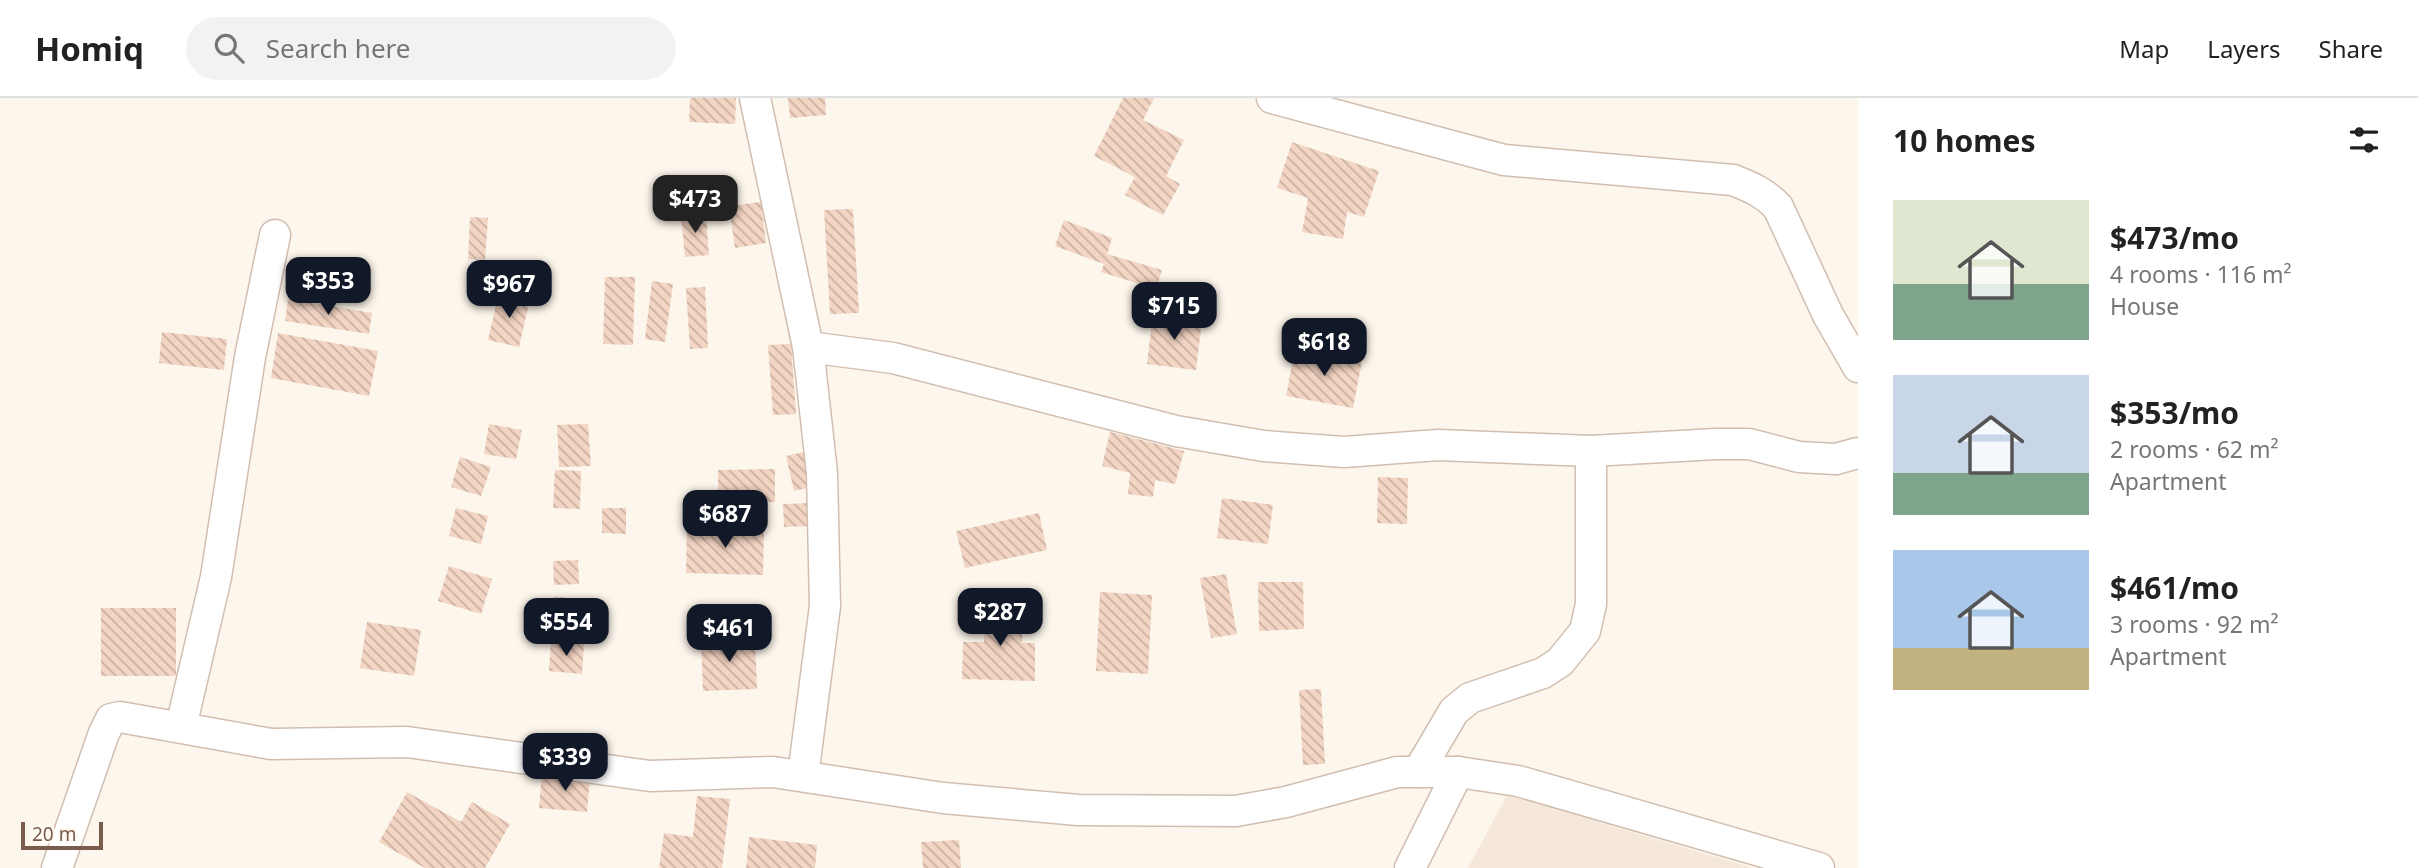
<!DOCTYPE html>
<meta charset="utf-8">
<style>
body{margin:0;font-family:"Noto Sans",sans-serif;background:#f2f2f2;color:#222;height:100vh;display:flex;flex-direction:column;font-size:26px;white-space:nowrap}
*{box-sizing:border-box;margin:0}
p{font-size:23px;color:#767676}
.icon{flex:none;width:38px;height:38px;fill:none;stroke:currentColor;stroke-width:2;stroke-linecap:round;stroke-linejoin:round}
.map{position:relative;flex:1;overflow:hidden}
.details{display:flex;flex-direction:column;background:#fff;width:560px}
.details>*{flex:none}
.scale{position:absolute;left:21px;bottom:18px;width:82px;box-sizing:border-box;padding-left:7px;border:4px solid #7a5c4d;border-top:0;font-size:19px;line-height:24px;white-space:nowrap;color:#7a5c4d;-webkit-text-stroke:5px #fffaf3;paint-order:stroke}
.price{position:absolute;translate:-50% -60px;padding:0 16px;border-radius:14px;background:#111827;color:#fff;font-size:23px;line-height:46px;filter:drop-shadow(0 2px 4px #0008)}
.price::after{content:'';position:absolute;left:50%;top:42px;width:21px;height:16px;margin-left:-10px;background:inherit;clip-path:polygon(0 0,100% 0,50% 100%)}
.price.on{background:#222;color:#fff}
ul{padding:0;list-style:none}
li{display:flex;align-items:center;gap:21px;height:175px;padding:0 35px}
li span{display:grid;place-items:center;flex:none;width:196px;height:140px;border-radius:0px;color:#555}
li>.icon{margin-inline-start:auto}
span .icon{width:84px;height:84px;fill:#fffc;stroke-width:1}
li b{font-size:30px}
h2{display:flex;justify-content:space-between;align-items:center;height:84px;padding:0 35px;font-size:30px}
header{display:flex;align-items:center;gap:42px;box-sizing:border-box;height:98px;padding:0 35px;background:#fff;border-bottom:2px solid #e0e0e0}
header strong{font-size:33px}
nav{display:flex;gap:38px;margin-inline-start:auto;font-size:24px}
.search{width:490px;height:63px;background:#f2f2f2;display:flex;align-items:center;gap:18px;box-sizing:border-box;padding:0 24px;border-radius:38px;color:#767676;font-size:26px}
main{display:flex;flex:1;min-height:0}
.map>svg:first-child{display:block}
.residential{fill:#f5e8da}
.building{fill:url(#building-back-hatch)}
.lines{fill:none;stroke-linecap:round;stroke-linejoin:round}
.minor-casing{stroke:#d1beb0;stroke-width:33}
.minor{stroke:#fff;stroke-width:30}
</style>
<header>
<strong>Homiq</strong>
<div class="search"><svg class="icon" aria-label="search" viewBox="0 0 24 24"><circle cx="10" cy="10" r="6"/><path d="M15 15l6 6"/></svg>Search here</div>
<nav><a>Map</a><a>Layers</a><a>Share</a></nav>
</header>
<main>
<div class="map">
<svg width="1858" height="770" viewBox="0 0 1858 770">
<defs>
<pattern id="building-back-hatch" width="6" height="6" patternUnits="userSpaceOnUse" patternTransform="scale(1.75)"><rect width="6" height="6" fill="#f3d5c3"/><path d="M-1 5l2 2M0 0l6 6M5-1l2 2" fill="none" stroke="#cab0a1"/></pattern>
</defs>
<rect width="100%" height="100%" fill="#fdf6ec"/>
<polygon class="residential" points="1507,697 1753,770 1468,770"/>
<g class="building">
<polygon points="690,0 736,0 735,26 689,24"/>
<polygon points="788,0 825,0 826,17 790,20"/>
<polygon points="1123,0 1154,0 1143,22 1184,42 1166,78 1180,86 1163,117 1125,97 1135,79 1094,58"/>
<polygon points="1292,44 1379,73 1364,119 1347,114 1343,141 1302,134 1308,100 1277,90"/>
<polygon points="761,104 766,145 735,150 729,108"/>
<polygon points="853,111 859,215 830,216 824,112"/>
<polygon points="706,116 709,157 685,159 681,118"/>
<polygon points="470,119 488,120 485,162 468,161"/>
<polygon points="1064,122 1112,140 1107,156 1162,172 1156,191 1101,174 1104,166 1055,148"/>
<polygon points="605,179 635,179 633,247 603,246"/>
<polygon points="652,183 673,186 665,244 645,241"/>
<polygon points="705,189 708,250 690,251 686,190"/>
<polygon points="499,194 530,201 519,249 488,242"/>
<polygon points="288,201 372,215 369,236 285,223"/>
<polygon points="1153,216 1202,223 1196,272 1147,266"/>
<polygon points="162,234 227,241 224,272 159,265"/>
<polygon points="278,235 378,253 369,298 271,280"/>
<polygon points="791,246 796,316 773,317 768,247"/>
<polygon points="1295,251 1362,263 1353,310 1286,298"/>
<polygon points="489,326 522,332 516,361 484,356"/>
<polygon points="588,326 591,368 559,369 557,327"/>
<polygon points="1110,334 1184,353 1175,386 1155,382 1153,399 1128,396 1130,375 1102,368"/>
<polygon points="804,354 811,389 794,393 786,358"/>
<polygon points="460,359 491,369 481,398 451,389"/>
<polygon points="775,371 775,404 718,405 718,372"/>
<polygon points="555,372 581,373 580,411 553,410"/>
<polygon points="1378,379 1408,380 1407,426 1377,425"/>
<polygon points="1222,400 1273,407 1268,446 1217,440"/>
<polygon points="812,405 813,428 784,429 783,406"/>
<polygon points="456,410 488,418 481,446 449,438"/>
<polygon points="602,410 626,410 626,436 602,435"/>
<polygon points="1039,415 1047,452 965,470 956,433"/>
<polygon points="687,427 764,430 763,477 686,475"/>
<polygon points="578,462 579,486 554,487 553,463"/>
<polygon points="449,468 492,481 481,516 438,503"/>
<polygon points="1226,476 1237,536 1211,540 1200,480"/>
<polygon points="1258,484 1303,484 1304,531 1259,533"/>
<polygon points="1100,494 1152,497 1148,576 1096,573"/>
<polygon points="554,498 579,502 574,528 549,524"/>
<polygon points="985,505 1023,506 1022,545 1035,545 1035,583 962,581 963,544 984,544"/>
<rect x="101" y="510" width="75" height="68"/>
<polygon points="367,524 421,532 414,578 360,570"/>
<polygon points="755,540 757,591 703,593 701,542"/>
<polygon points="551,543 584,546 582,576 549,573"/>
<polygon points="1321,591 1325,666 1303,667 1299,592"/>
<polygon points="542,676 590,680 587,714 539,710"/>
<polygon points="407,694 461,724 472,704 510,726 485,770 425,770 379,744"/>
<polygon points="697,698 730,701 722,770 659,770 664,735 693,739"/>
<polygon points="749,739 817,747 815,770 746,770"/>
<polygon points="959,742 961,770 923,770 921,744"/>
</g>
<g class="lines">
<g class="minor-casing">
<g id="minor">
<polyline points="755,0 808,249 822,375 825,508 803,678"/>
<path d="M1272 0 1504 62 1733 82C1751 89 1765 95 1778 109L1828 217 1858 269"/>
<polyline points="808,249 893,260 1176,333 1264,348 1344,354 1438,347 1591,353 1716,346 1749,346 1799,359 1836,361 1858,355"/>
<polyline points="181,629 216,479 250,259 275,137"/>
<polyline points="1418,674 1454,613 1470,600 1543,575 1560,564 1585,533 1591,506 1591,353"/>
<polyline points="57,770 104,635 111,621 120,619 271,646 407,644 650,678 773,674 943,700 1078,712 1236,713 1286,704 1397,674 1458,674 1518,683 1819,770"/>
<polyline points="1410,770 1458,674"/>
</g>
</g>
<use href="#minor" class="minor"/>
</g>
</svg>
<div class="scale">20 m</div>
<b class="price on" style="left:695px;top:137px">$473</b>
<b class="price" style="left:328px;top:219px">$353</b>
<b class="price" style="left:509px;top:222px">$967</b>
<b class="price" style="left:1174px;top:244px">$715</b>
<b class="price" style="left:1324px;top:280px">$618</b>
<b class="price" style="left:725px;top:452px">$687</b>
<b class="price" style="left:1000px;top:550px">$287</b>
<b class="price" style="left:566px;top:560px">$554</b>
<b class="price" style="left:729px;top:566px">$461</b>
<b class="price" style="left:565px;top:695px">$339</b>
</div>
<section class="details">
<h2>10 homes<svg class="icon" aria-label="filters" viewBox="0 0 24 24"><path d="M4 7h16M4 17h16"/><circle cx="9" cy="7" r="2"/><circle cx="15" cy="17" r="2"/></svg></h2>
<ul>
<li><span style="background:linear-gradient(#dfe7d0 60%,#7fa58c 0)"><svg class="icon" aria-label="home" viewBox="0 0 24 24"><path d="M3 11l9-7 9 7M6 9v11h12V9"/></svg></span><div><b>$473/mo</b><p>4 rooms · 116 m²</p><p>House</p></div></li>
<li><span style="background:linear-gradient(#c9d6e8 70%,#7fa58c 0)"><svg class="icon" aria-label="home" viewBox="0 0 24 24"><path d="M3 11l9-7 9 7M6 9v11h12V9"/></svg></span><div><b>$353/mo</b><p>2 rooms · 62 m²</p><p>Apartment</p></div></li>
<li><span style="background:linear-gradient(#a9c7e8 70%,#c2b280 0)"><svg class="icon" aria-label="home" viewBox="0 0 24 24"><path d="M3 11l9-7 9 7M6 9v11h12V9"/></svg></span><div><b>$461/mo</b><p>3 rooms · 92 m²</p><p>Apartment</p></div></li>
</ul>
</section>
</main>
